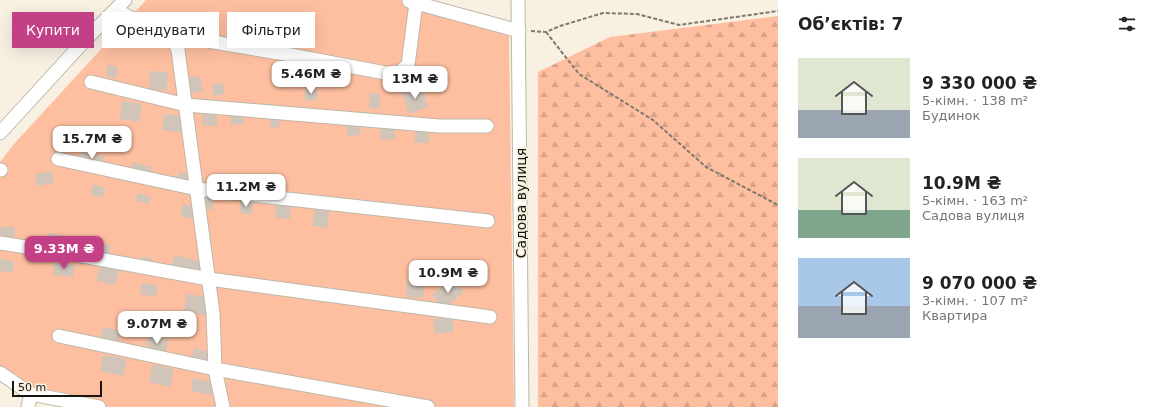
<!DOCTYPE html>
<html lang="uk">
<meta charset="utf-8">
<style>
body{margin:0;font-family:"DejaVu Sans",sans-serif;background:#f2f2f2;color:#222;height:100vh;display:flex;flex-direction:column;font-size:15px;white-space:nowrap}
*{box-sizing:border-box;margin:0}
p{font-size:13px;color:#767676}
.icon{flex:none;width:22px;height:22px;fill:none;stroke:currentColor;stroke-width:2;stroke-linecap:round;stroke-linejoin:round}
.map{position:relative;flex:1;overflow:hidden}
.panel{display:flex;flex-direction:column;background:#fff;width:380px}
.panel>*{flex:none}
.hud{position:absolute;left:12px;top:12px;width:380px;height:36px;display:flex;gap:8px}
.scale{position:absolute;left:12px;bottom:10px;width:90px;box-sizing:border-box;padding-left:4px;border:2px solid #181510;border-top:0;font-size:11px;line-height:14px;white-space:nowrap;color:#181510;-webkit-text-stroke:3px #f8f0e1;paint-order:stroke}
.price{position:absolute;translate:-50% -34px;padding:0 9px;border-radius:8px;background:#fff;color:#222;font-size:13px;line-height:26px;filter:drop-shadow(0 1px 2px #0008)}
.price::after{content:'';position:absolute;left:50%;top:24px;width:12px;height:9px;margin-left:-6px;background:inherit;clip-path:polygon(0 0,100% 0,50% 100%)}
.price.active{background:#c34086;color:#fff}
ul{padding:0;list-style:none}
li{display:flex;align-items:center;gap:12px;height:100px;padding:0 20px}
li span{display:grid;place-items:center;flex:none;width:112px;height:80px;border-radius:0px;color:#555}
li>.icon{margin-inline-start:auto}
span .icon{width:48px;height:48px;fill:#fffc;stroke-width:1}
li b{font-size:17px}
h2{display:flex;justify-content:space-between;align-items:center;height:48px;padding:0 20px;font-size:17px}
.chip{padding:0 14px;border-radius:0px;background:#fff;box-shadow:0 4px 16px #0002;font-size:14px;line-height:36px}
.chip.active{background:#c34086;color:#fff}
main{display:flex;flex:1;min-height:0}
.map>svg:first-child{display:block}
.forest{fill:url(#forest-firs)}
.garden{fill:#febfa0}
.building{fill:#d1c5b9}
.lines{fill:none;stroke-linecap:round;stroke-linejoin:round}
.minor-casing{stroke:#beb7a8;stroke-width:15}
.path{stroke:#7e796f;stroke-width:2;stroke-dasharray:4 2;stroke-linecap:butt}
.minor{stroke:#fff;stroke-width:13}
.labels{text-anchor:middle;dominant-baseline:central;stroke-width:3.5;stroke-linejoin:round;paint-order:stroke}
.street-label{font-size:14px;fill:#181510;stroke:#f8f0e1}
</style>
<main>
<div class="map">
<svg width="778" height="407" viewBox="0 0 778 407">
<defs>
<pattern id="forest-firs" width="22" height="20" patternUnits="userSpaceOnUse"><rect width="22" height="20" fill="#febfa0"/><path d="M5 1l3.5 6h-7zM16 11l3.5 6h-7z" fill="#d9a389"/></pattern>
</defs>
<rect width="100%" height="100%" fill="#f8f0e1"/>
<polygon class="forest" points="778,16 778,407 538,407 538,72 610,37"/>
<polygon class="garden" points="146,0 402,0 509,33 514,407 99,407 31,394 0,373 0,162 14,144"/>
<g class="building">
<polygon points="107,65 117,66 117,78 107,77"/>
<polygon points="150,71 168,72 167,90 149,89"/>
<polygon points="200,76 203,91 187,94 184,79"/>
<polygon points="223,83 225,94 214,96 212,85"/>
<polygon points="421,86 428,107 409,114 402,92"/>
<polygon points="317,89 317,100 305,101 304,90"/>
<polygon points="370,93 380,94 379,109 369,108"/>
<polygon points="122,101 142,104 139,122 119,119"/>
<polygon points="230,111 243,111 244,124 231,125"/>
<polygon points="202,112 217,112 217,126 203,126"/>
<polygon points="164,114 185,116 183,133 162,130"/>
<polygon points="278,116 280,127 271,128 270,117"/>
<polygon points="358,121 361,134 348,137 345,124"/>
<polygon points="394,126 395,139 381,140 380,127"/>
<rect x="415" y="129" width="14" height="14"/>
<polygon points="81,151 104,156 102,168 79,163"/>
<polygon points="133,162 152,168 149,178 130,172"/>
<polygon points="52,171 54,183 37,186 35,174"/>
<polygon points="179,172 195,176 192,188 176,184"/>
<polygon points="94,184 106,189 102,198 90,194"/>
<polygon points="138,193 151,197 149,204 136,200"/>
<polygon points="202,194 215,196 212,210 200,208"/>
<polygon points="240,201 253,203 252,215 240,213"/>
<polygon points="183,204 197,207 194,219 180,216"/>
<polygon points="276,204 291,205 290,219 275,218"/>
<polygon points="315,208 330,211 327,228 312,226"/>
<polygon points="0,227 15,227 14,239 0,239"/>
<polygon points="48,233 67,236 65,248 47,246"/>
<polygon points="95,242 111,245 109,257 93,253"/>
<polygon points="175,255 202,262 198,274 171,266"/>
<polygon points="142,256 152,258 150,266 141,264"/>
<polygon points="0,259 14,261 13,273 0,271"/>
<polygon points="54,263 75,265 73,277 53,275"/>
<polygon points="101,263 120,269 114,286 96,280"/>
<polygon points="452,278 464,292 444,309 432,295"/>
<polygon points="406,281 423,281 424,297 407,298"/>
<polygon points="142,283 158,285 156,297 140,294"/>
<polygon points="187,294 209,297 206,315 184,312"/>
<polygon points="452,317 454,332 435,334 433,319"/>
<polygon points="103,327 121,331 118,346 100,343"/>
<polygon points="148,336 168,339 166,354 146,351"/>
<polygon points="194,348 213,353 210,365 191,360"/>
<polygon points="103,355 127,359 123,376 100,371"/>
<polygon points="153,364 174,369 170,387 149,382"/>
<polygon points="193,378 216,383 214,395 191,391"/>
</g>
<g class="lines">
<g class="minor-casing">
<g id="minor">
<polyline points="518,0 522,407"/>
<polyline points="409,1 519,31"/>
<polyline points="116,10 131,18 166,31 172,35 178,50 213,313 215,369 223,407"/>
<polyline points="172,35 296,56 396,75 408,65 416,3 415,0"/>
<polyline points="91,82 186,105 439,126 487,126"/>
<polyline points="0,133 86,39 125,0"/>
<polyline points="58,159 197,189 488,221"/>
<polyline points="0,170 1,170"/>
<polyline points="0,243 58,252"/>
<polyline points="66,253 209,279 490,317"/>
<polyline points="59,336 215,369 428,407"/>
<polyline points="0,373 31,394 99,407"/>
<polyline points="28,407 31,394"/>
</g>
</g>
<g class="path">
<polyline points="531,31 546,32 560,26 603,13 637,14 679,25 778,11"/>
<polyline points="546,32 579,74 653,120 706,167 778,205"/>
</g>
<use href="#minor" class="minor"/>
</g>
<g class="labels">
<g class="street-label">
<text transform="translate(521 203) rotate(-90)">Садова вулиця</text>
</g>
</g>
</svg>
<div class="scale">50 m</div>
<b class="price" style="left:311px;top:95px">5.46M ₴</b>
<b class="price" style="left:415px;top:100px">13M ₴</b>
<b class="price" style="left:92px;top:160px">15.7M ₴</b>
<b class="price" style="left:246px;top:208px">11.2M ₴</b>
<b class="price active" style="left:64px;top:270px">9.33M ₴</b>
<b class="price" style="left:448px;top:294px">10.9M ₴</b>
<b class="price" style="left:157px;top:345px">9.07M ₴</b>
<div class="hud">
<a class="chip active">Купити</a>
<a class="chip">Орендувати</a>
<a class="chip">Фільтри</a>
</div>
</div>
<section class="panel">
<h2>Об’єктів: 7<svg class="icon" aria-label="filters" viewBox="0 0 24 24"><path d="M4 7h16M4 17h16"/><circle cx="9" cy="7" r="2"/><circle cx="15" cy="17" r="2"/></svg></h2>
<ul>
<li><span style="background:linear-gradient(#dfe7d0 65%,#9aa5b1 0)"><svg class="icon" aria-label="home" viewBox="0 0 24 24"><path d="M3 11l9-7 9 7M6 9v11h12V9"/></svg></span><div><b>9 330 000 ₴</b><p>5-кімн. · 138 m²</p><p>Будинок</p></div></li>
<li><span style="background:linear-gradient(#dfe7d0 65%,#7fa58c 0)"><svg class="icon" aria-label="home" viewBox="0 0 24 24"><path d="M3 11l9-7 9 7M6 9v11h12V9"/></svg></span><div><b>10.9M ₴</b><p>5-кімн. · 163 m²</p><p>Садова вулиця</p></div></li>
<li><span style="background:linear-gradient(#a9c7e8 60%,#9aa5b1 0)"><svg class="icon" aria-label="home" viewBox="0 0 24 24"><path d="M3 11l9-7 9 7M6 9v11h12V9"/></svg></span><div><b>9 070 000 ₴</b><p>3-кімн. · 107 m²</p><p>Квартира</p></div></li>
</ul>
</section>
</main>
